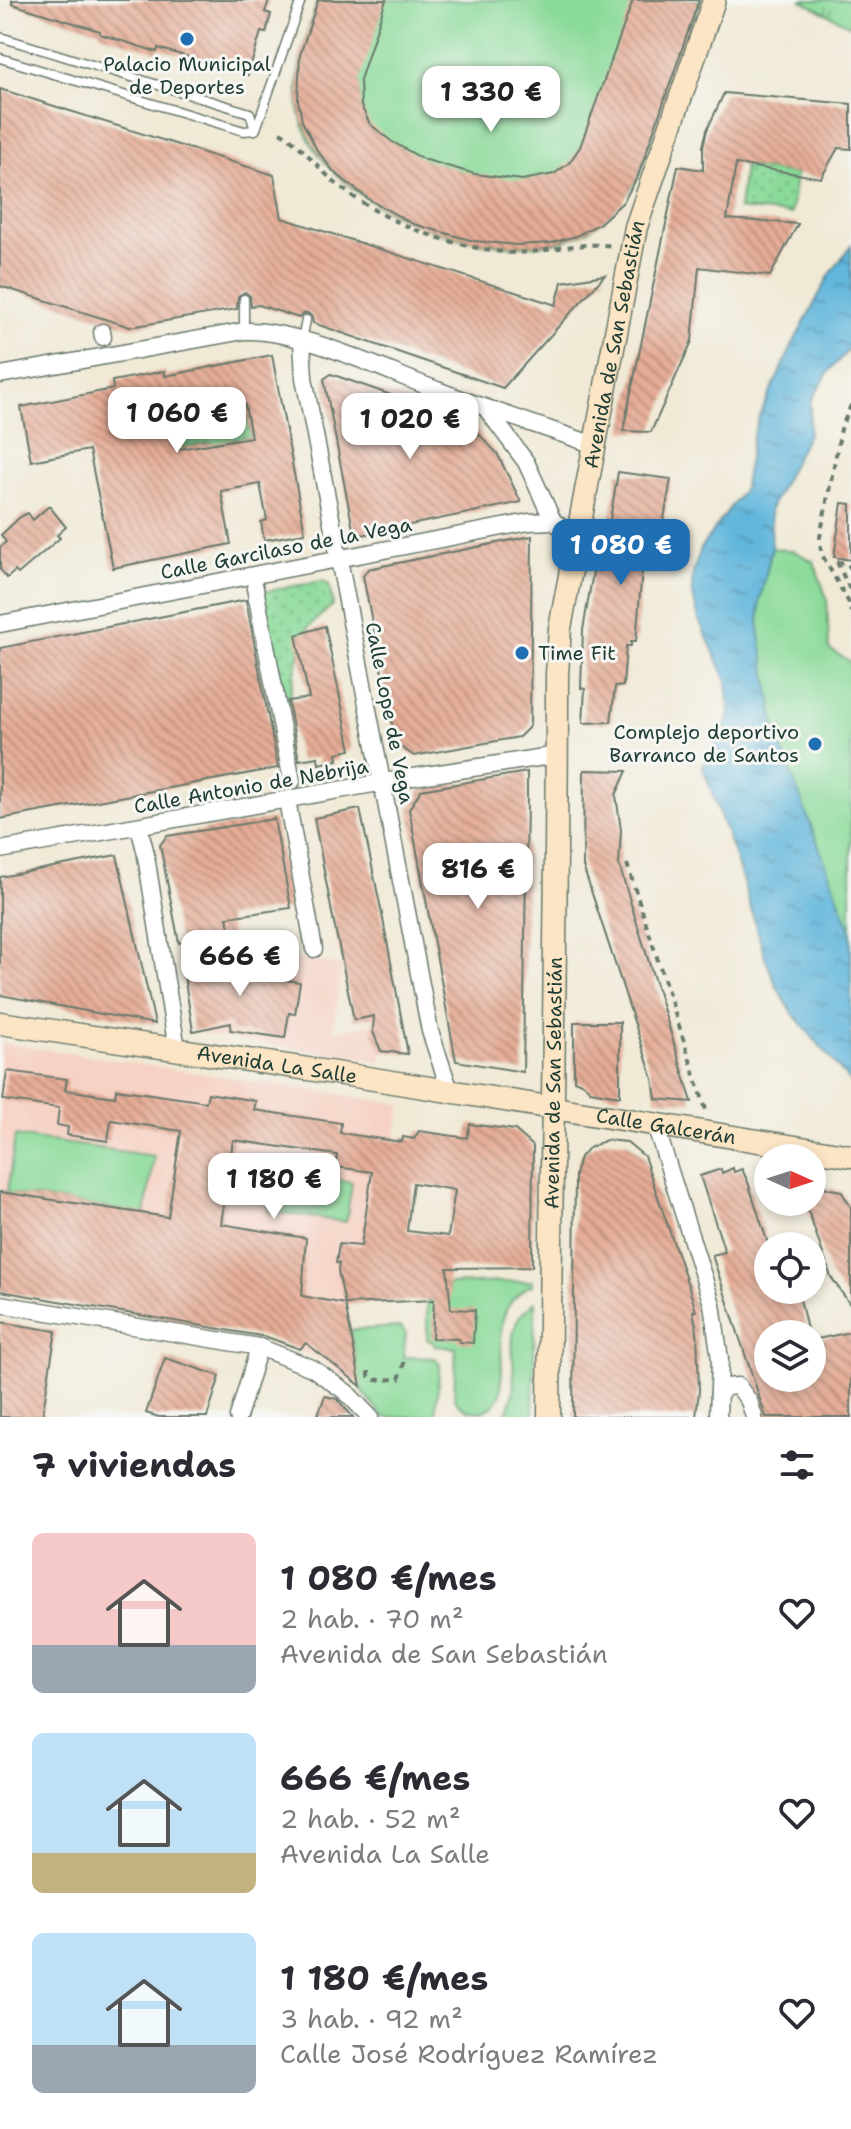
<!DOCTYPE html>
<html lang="es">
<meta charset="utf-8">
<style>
body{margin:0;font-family:"Shantell Sans",sans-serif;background:#f2f2f3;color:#2b2b33;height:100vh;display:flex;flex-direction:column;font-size:30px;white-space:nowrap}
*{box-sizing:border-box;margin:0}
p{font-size:26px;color:#7c7c81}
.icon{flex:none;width:44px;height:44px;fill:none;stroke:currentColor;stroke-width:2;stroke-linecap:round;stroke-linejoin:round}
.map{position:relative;height:1417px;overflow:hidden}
.side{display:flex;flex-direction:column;background:#fff;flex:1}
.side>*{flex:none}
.needle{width:52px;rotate:93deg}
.tools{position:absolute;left:754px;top:1144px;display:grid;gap:16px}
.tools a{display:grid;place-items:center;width:72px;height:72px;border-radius:50%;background:#fff;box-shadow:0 4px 12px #0003;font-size:40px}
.price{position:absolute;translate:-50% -68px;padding:0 18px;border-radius:16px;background:#fff;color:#222;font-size:26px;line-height:52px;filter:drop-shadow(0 2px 4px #0008)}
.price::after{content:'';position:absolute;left:50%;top:48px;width:24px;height:18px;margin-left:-12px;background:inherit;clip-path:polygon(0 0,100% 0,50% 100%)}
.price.current{background:#1f6fb2;color:#fff}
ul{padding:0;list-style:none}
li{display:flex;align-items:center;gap:24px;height:200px;padding:0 32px}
li span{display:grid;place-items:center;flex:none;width:224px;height:160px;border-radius:12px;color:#555}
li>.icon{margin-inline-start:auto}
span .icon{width:96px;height:96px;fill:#fffc;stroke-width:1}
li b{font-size:34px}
h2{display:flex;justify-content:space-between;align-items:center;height:96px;padding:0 32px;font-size:34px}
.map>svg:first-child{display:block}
.built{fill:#f6d2c4}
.grass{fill:url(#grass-tufts);stroke:#548c67;stroke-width:2}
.park{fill:#8ada9a;stroke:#548c67;stroke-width:2}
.garden{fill:url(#garden-dots);stroke:#548c67;stroke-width:2}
.water{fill:url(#water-ripples);stroke:#407a88;stroke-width:2}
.building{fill:url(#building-back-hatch);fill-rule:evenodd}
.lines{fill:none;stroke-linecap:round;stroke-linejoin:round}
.lane-casing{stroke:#68796c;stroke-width:11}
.street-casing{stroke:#68796c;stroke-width:19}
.secondary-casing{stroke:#68796c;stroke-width:25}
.path{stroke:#68796c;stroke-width:4;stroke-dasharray:6 6;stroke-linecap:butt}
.lane{stroke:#fff;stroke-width:8}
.street{stroke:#fff;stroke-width:16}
.secondary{stroke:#fce5c4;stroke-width:22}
.poi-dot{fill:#1f6fb2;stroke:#f6f6f2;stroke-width:3}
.labels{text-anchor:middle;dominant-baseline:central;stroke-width:6;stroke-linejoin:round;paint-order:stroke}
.poi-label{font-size:20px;fill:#1f3d34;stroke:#f6f6f2}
.street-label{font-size:20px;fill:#1f3d34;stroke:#f6f6f2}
</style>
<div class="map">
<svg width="851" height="1417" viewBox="0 0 851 1417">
<defs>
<pattern id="grass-tufts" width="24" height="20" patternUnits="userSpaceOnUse" patternTransform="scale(2)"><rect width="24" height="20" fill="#8ada9a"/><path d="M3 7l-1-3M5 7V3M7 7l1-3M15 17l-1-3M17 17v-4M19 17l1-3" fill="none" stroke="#70b27e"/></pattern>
<pattern id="garden-dots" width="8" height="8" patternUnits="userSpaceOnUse" patternTransform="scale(2)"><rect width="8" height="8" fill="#8ada9a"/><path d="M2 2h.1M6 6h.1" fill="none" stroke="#70b27e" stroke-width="1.8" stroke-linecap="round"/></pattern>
<pattern id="water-ripples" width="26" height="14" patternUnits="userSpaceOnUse" patternTransform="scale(2)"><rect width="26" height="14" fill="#60b6dc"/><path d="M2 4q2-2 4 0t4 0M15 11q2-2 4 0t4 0" fill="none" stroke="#4f95b3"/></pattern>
<pattern id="building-back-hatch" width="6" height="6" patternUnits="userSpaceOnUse" patternTransform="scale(2)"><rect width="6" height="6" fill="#e5ac96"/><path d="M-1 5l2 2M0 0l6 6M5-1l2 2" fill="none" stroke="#b98d7b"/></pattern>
</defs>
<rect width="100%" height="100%" fill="#f6f6f2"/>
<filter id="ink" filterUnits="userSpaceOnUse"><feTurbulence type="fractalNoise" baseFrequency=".0125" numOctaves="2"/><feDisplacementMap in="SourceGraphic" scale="16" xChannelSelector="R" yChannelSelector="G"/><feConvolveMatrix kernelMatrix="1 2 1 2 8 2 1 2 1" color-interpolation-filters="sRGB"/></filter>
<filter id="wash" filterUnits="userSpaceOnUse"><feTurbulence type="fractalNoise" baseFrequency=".006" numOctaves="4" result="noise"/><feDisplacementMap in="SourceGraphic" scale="32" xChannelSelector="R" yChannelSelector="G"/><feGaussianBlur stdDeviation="1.8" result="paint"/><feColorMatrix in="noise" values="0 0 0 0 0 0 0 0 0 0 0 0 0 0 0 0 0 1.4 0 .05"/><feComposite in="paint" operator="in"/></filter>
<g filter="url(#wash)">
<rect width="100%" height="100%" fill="#f0e9d5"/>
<g class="built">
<polygon points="216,945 342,966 333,1031 374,1024 383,1062 202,1034"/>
<polygon points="3,1043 401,1104 392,1161 369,1190 361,1246 339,1244 336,1262 339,1263 338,1270 362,1390 324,1361 267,1337 0,1291 0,1047"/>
</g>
<polygon class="grass" points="802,0 851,0 851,26 802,1"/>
<g class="park">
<path d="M318 0H700L638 177C623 202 606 222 579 235 496 272 325 210 301 118 291 77 305 39 318 0Z"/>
<polygon points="772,548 794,551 814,562 827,599 829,649 851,662 851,931 782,752 773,721 759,629 760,600"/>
<polygon points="15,1136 154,1156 145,1214 7,1193"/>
<polygon points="274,1169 352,1182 346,1222 268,1211"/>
<path d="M533 1281V1285C525 1286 526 1289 519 1294 488 1318 508 1362 500 1394 493 1417 466 1417 454 1398L456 1348 435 1346 432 1341 427 1340V1301L449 1299 448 1284Z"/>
<path d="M535 1302 533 1417H503C527 1387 501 1344 520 1316 524 1311 530 1307 535 1302Z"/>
<polygon points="401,1327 406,1334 403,1357 435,1358 440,1364 435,1417 383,1417 361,1390 350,1330"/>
</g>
<g class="garden">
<polygon points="744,166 796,174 791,214 739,209"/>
<polygon points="247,413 251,437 232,440 215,462 211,443 182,448 178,428"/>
<path d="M322 581 329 584 333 605C325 612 316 619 309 627 302 636 287 704 287 718L262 592Z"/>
</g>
<polygon class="water" points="851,245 851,347 830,370 811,401 809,432 770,509 772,548 760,600 759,629 777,736 851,931 851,1083 793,1014 777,987 766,960 737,863 702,764 707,763 730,715 727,681 699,620 692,592 693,572 702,546 743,490 753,436 759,417 794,342 829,276"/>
<g id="blocks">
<g class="building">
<polygon points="12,0 269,0 265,12 271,14 266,33 261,32 248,75 158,48 157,52 100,34 100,31 12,4"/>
<polygon points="318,0 386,0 360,80 361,106 370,124 391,141 423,159 475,174 522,180 554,174 569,163 580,147 633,0 699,0 638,176 623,202 599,224 576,236 551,243 517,245 474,241 413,224 368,199 334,172 317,150 302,121 298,100 300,55"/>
<polygon points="0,89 274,175 282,218 556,305 562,282 605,275 503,388 313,323 312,317 308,313 303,314 299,318 259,305 251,306 250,296 245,292 238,296 237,309 130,327 0,286"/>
<polygon points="724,93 851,104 851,149 838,148 821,178 736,164 727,219 798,224 770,276 699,267 692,341 651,432 623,431 678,166 703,170 703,146 707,130"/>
<path d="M272 355 305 533 264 540 261 522 267 520 260 484 221 491 231 544 113 568 89 450 31 461 21 407 113 389 112 381 165 371V376ZM245 405 251 437 179 449 173 418Z"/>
<polygon points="331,374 445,414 476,431 497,453 521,502 362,535 353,529 324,379"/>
<polygon points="618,472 671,479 661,536 670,534 665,570 642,570 636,641 631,641 631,646 626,646 623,686 615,687 611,722 583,723 585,689 581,688 583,630 597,549 605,549"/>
<polygon points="842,503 851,504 851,560 834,557"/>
<polygon points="49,506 66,527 57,535 60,538 18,574 15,571 7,578 0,569 0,547 6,542 1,535 20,517 28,513 33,520"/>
<polygon points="532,536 530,726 519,737 414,756 396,744 363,576 368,569"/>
<polygon points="246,600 278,768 0,819 0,648"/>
<polygon points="325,626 351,750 337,753 338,760 319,764 318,757 299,760 288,701 309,698 296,635"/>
<polygon points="584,770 627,771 616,795 621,830 619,865 692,1102 656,1099 653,1079 583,866"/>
<polygon points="527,772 527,798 523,1072 456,1061 409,809 421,790"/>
<polygon points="360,809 382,914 408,1054 381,1051 373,1032 374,1016 354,1020 332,913 314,818"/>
<polygon points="274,819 291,908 227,917 231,937 179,943 160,845 167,836"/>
<polygon points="117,855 155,1024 0,995 0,877"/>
<polygon points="181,957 213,961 212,969 248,974 249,966 286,972 285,980 300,982 295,1014 289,1013 285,1038 230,1030 231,1023 193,1031"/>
<polygon points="574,1022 620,1022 620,1096 590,1091 584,1084 574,1080"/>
<path d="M7 1071 67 1079 65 1090 115 1097 116 1089 206 1102 208 1093 256 1101 254 1110 341 1123 340 1133 402 1142 403 1137 414 1139 419 1131 467 1138 470 1124 515 1130 533 1146 532 1267 447 1268 451 1309 475 1310 473 1343 459 1342V1339L432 1338 434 1300 345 1304 361 1386 306 1343 300 1349 267 1337 0 1291V1192L168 1217 181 1131 111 1120 108 1141 67 1135 68 1127 57 1125 59 1108 3 1100ZM233 1140 337 1155 336 1167 372 1172 361 1246 339 1244 336 1263H339L338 1271 345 1304 302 1296 306 1238 221 1224ZM413 1183 455 1190 448 1236 407 1231Z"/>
<polygon points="606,1140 627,1142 644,1156 689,1288 696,1311 693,1311 697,1331 699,1391 696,1417 573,1417 575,1175 580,1157 587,1149"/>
<polygon points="812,1164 815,1164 826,1188 841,1191 851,1207 851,1306 831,1277 805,1202 812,1202"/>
<polygon points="733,1168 734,1172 742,1169 748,1182 768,1244 768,1290 798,1290 808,1334 768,1334 768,1378 812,1378 812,1340 851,1332 851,1417 766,1417 712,1255 725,1252 700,1176 721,1169 722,1173"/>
<polygon points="0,1322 56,1331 42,1417 0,1417"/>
<polygon points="165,1358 220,1376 207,1417 159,1417 146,1413"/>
<polygon points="325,1396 337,1399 353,1417 317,1417"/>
</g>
</g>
</g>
<g filter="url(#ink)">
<use href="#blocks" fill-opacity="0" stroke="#68796c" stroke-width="2"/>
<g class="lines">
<g class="lane-casing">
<g id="lane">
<polyline points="0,37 250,113 255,130"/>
<polyline points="0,58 244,131 255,130"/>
<polyline points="256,129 301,0"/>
<polyline points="244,330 244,299"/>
<polyline points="302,340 306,320"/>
</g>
</g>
<g class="street-casing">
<g id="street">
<polyline points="102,332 103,337"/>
<polyline points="302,341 304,378 430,1031 450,1091"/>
<path d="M0 375 244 331C300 329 383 370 437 390 489 410 541 426 594 445"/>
<polyline points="488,411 526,462 553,521"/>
<polyline points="255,588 292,781"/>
<polyline points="0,624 529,522 553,521 576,538"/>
<polyline points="287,800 314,949"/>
<polyline points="139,827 145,850 177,1049"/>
<polyline points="0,850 407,778 557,755"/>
<polyline points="655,1124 712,1304 720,1359 718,1417"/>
<polyline points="0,1304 259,1347 312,1368 346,1392 370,1417"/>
<polyline points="719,1393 727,1387 738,1386 749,1401 754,1417"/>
<polyline points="238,1417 259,1347"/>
</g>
</g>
<g class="secondary-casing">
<g id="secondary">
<path id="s1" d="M0 1023 355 1076 851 1156"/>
<path id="s2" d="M549 1417C551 1169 557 922 557 674L560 628 636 227 714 0"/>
</g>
</g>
<g class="path">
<path d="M280 132C304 146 318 169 339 186 384 222 445 245 503 252 540 256 576 240 612 246"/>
<polyline points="851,405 841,429 820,537 821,553 849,603 851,612"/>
<polyline points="837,562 851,592"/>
<polyline points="837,562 847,563 851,569"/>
<polyline points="627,864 707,1113"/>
<polyline points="369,1371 369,1376 375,1380 399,1379 406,1357"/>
</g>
<use href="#lane" class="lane"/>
<use href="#street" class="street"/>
<use href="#secondary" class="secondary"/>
</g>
</g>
<g class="poi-dot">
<circle cx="187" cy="39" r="8"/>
<circle cx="522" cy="653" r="8"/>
<circle cx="815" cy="744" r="8"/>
</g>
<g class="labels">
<g class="poi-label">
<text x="187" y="64">Palacio Municipal<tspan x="187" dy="23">de Deportes</tspan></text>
<text x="538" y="653" text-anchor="start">Time Fit</text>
<text x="799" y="732" text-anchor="end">Complejo deportivo<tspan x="799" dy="23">Barranco de Santos</tspan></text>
</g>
<g class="street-label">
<text stroke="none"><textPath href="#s2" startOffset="1078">Avenida de San Sebastián</textPath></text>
<text transform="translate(286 548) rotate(-11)">Calle Garcilaso de la Vega</text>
<text transform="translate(390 713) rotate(79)">Calle Lope de Vega</text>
<text transform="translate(251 786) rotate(-10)">Calle Antonio de Nebrija</text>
<text stroke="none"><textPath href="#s1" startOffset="280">Avenida La Salle</textPath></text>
<text stroke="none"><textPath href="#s2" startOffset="334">Avenida de San Sebastián</textPath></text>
<text stroke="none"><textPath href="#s1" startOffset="674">Calle Galcerán</textPath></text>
</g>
</g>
</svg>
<div class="tools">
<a><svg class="needle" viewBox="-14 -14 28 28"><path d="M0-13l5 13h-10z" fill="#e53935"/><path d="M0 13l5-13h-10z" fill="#7c7c81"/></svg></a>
<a><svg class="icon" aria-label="locate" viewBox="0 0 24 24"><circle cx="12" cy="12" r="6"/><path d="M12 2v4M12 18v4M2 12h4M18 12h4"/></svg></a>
<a><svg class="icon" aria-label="layers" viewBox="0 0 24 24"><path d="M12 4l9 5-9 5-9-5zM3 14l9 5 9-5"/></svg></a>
</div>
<b class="price" style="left:491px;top:134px">1 330 €</b>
<b class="price" style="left:177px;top:455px">1 060 €</b>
<b class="price" style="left:410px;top:461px">1 020 €</b>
<b class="price current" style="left:621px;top:587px">1 080 €</b>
<b class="price" style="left:478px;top:911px">816 €</b>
<b class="price" style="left:240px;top:998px">666 €</b>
<b class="price" style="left:274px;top:1221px">1 180 €</b>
</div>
<section class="side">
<h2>7 viviendas<svg class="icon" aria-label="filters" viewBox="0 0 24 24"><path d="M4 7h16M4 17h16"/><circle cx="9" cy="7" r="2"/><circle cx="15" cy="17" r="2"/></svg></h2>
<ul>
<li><span style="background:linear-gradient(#f6c9c9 70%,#9aa5b1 0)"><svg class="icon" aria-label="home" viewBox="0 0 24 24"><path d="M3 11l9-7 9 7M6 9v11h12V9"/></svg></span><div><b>1 080 €/mes</b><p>2 hab. · 70 m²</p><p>Avenida de San Sebastián</p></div><svg class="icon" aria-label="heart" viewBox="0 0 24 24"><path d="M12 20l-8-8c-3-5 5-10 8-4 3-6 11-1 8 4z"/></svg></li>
<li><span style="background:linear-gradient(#bfe0f5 75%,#c2b280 0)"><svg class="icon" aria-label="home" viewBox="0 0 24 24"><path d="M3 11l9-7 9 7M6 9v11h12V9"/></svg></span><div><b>666 €/mes</b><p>2 hab. · 52 m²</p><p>Avenida La Salle</p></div><svg class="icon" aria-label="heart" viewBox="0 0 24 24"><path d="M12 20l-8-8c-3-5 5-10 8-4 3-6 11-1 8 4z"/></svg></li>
<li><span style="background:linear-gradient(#bfe0f5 70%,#9aa5b1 0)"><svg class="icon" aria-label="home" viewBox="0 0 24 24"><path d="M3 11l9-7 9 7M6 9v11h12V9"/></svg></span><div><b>1 180 €/mes</b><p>3 hab. · 92 m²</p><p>Calle José Rodríguez Ramírez</p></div><svg class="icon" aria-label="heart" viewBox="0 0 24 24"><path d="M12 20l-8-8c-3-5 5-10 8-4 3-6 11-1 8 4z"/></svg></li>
</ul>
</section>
